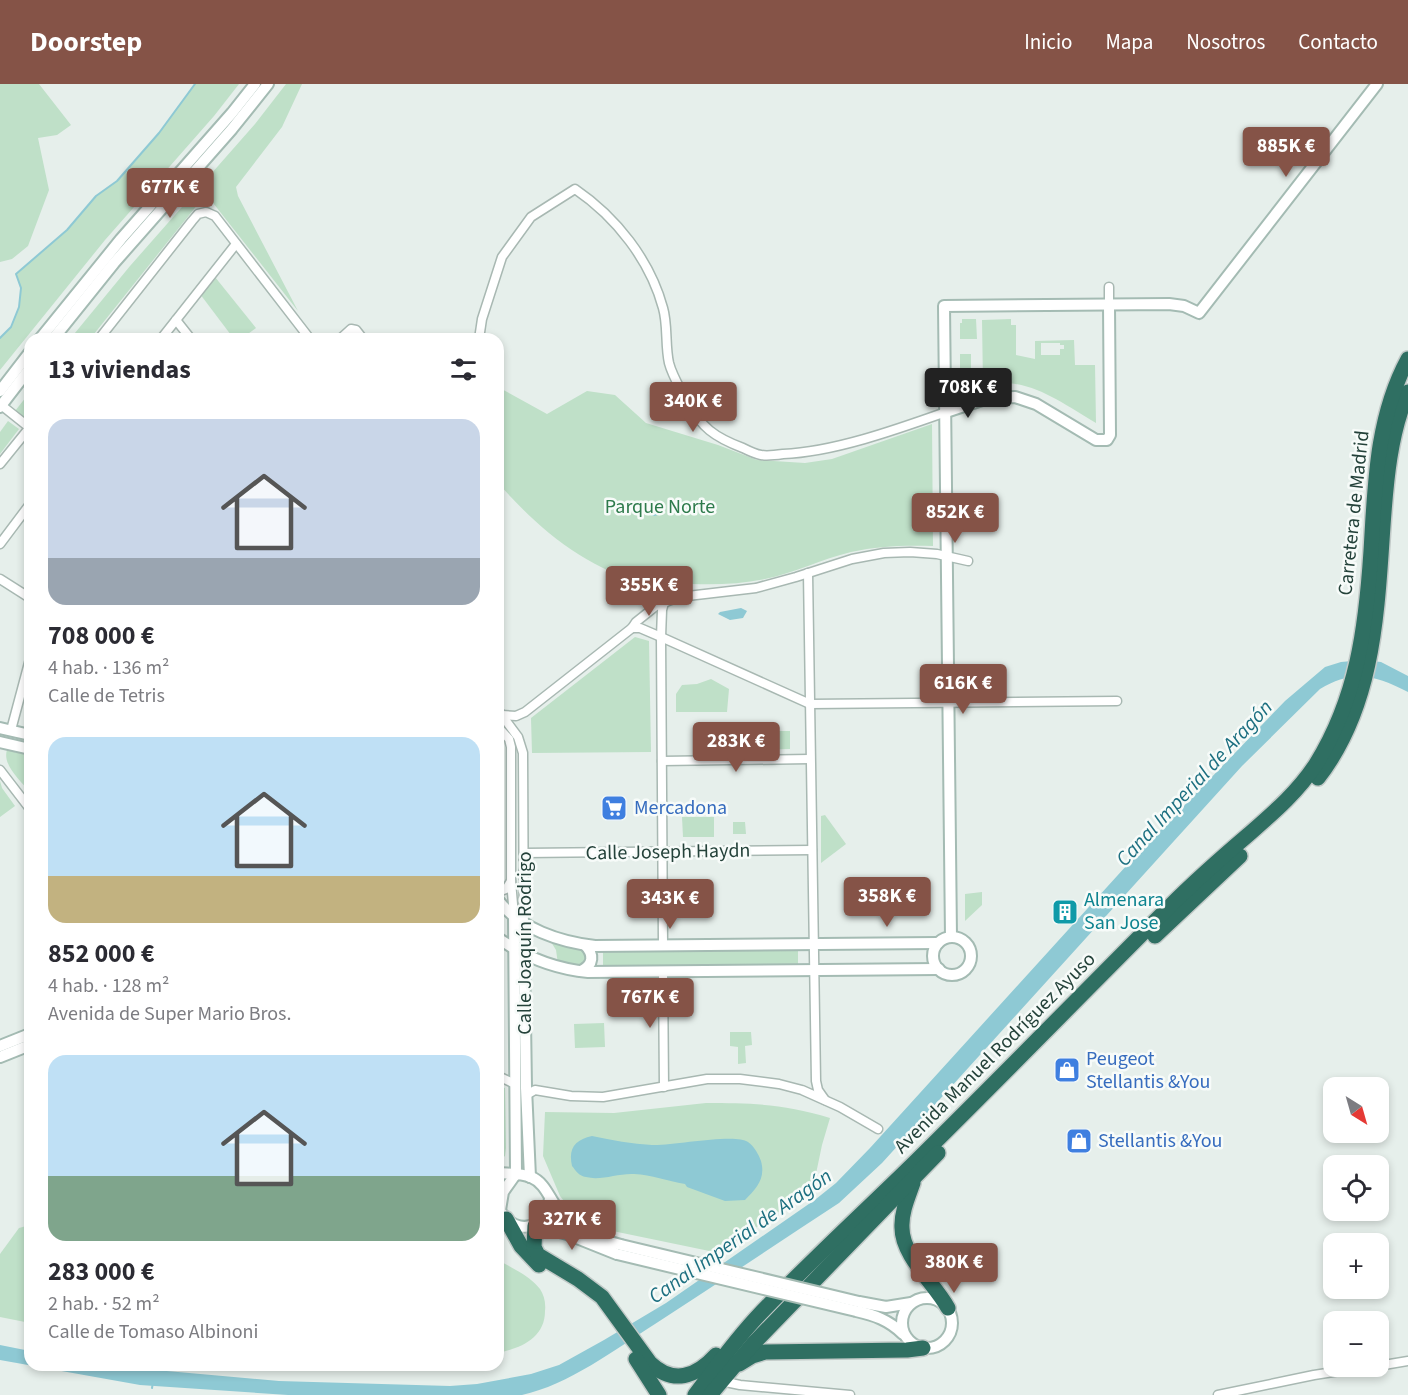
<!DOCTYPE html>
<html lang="es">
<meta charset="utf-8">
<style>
body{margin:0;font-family:"Source Sans 3",sans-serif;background:#f2f2f3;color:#2b2b33;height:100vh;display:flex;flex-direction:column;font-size:22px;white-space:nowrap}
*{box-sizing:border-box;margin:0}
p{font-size:20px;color:#7c7c81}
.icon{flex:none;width:33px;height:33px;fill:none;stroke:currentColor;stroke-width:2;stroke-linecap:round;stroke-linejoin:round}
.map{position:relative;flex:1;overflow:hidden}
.side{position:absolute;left:24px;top:249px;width:480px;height:1038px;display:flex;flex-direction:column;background:#fff;border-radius:18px;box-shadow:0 3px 9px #0003}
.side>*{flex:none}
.needle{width:39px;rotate:143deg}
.controls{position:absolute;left:1323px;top:993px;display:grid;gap:12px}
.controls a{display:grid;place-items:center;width:66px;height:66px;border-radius:12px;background:#fff;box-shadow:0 3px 9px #0003;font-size:30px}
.price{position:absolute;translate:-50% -51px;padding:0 14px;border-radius:6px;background:#855347;color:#fff;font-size:20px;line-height:39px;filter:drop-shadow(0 2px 3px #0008)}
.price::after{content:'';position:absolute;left:50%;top:36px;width:18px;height:14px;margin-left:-9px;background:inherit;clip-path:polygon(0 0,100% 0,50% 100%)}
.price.selected{background:#222;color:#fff}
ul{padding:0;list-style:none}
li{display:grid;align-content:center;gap:12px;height:318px;padding:0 24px}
li span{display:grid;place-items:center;height:186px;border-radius:18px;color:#555}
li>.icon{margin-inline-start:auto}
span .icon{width:108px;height:108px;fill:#fffc;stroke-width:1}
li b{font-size:26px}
h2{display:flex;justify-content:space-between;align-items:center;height:72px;padding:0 24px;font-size:26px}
header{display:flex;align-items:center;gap:36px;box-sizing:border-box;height:84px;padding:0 30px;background:#855347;color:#fff}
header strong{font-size:28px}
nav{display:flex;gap:33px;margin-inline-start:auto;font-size:21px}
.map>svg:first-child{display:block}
.green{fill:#bfe0c8;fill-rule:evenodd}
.water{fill:#8ec9d4}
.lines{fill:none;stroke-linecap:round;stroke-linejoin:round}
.stream{stroke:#8ec9d4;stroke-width:2}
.street-casing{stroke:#a8b8b2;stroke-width:11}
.secondary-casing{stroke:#a4bbb3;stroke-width:14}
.highway-casing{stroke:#c2cac8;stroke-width:18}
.street{stroke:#fff;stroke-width:8}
.secondary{stroke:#fff;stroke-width:10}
.highway{stroke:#2f6f62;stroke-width:15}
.secondary-bridge-casing{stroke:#a4bbb3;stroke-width:14;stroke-linecap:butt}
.secondary-bridge{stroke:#fff;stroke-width:10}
.labels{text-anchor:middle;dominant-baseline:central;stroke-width:5;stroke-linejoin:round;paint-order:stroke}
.park-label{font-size:20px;fill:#2d7a4b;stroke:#f7fbf9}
.street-label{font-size:20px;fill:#24423a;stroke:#f7fbf9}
.shop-label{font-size:20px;fill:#366cbe;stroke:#f7fbf9;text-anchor:start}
.culture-label{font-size:20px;fill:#0d838f;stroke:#f7fbf9;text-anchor:start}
.water-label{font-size:21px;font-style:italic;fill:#1c6f80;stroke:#f7fbf9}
</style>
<header>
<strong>Doorstep</strong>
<nav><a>Inicio</a><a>Mapa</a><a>Nosotros</a><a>Contacto</a></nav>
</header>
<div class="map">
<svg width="1408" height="1311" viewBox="0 0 1408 1311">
<rect width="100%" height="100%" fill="#e6efeb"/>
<g class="green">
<polygon points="0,0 39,0 71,41 57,51 38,54 49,106 28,162 12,175 0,178"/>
<polygon points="195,0 239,0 214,32 105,156 0,286 0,254 11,243 19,223 21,204 16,190 67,146 96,112 117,97 159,49"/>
<polygon points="286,0 302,0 282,43 236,103 238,112 298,227 206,110 90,255 70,255 130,182 255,40"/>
<polygon points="215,193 256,244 241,255 234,255 200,210"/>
<polygon points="962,235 976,235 977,255 960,255 960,239 962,239"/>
<path d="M1011 235V241H1016V271L1035 275V257L1074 256 1075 281H1095L1096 339C1060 318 1027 291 983 301L982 236ZM1041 259H1060V261H1064V265H1060V271H1041Z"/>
<rect x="960" y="270" width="11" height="19"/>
<polygon points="960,293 977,293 977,302 965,308 960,308"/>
<path d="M498 303 547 330 587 307 615 311 646 339 718 361 757 376 805 379 832 375 932 340 933 462C905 461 878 462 851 468 822 475 794 489 765 495 741 500 716 501 692 500 677 500 661 502 647 499 586 486 538 444 498 399Z"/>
<polygon points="30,308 30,332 26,337 15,327"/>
<polygon points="8,337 19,345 0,370 0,348"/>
<polygon points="635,553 649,557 651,668 532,669 531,634"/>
<polygon points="711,595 729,605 727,628 676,628 676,610 682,601 697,600"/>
<polygon points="756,647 790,647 790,665 756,666"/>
<path d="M7 666 30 672V708C21 697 2 681 7 666Z"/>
<polygon points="0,697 2,704 15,722 0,733"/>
<polygon points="825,731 846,760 821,779 821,732"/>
<polygon points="682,733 714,733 714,753 683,753"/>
<polygon points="733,738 745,738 746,750 733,750"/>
<polygon points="982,808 982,821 965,837 965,810"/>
<polygon points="548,853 582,862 589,870 585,883 558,880 556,866"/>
<polygon points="798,862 798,883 603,885 603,864"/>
<polygon points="604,939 605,963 575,964 574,940"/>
<polygon points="730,948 751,948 752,961 745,962 746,979 738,980 738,963 730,962"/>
<polygon points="498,1001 505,1004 506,1064 505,1072 498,1077"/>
<path d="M706 1019C752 1019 785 1020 830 1034L822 1061 813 1104 719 1169 603 1145 576 1133 560 1112 543 1072 545 1028 614 1029Z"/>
<polygon points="30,1141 30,1239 0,1233 0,1170 19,1144"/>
<path d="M498 1176C512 1184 530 1192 540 1205 544 1211 546 1219 545 1227 545 1254 521 1264 498 1269Z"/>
</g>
<g class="water">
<circle cx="654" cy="425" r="7"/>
<polygon points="741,524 747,527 743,534 730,536 718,530 720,528"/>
<path d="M1363 576 1381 578 1408 592V608C1376 591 1352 585 1320 605L1242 682 882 1079 839 1119C778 1159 717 1200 655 1240 616 1265 568 1301 522 1311H288L140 1301 0 1276V1261L30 1267V1281H100L279 1297 450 1302 477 1300 531 1290 559 1281 604 1256 666 1219 816 1115 836 1099 870 1064 1127 781 1285 617 1325 583 1341 578Z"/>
<path d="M592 1052C612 1056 632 1060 652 1061 673 1062 735 1049 748 1058 754 1062 759 1071 761 1077 766 1095 756 1105 745 1116L725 1117 687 1103 685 1100C667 1097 652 1091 634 1090 618 1089 601 1097 586 1093 579 1092 576 1087 572 1082 568 1064 575 1056 592 1052Z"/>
</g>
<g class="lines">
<g class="stream">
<polyline points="0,254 11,243 19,223 21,204 16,190 67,146 96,112 117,97 159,49 195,0"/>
<polyline points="152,1304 153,1298"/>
</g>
<g class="street-casing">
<g id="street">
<polyline points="1109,203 1109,221"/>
<polyline points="176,236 191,255"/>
<polyline points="99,255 192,137 198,130 206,128 215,132 310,255"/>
<polyline points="161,255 236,160"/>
<polyline points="340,255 351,245 356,246 363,255"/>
<path d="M479 255 482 235 502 173 531 133 575 105C616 133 650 176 663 224 668 241 665 261 669 279 672 291 680 304 686 316 702 344 714 353 743 364 749 367 755 370 761 371 767 372 776 371 783 370 834 368 898 345 946 328"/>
<polyline points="1,321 30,344"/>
<polyline points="0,380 30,343"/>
<polyline points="0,460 30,420"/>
<polyline points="808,489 816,997 818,1006 825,1016"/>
<polyline points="0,495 30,514"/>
<polyline points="632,544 640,544 661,553 810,620 1117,617"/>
<polyline points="498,626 518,653 523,669 524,869"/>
<polyline points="502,631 516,632 525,628 632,544 636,538 656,522 679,513 756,504 796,493 852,475 884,469 910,468 937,470 968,477"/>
<polyline points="498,643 509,655 511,663 511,797 514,832"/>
<polyline points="11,646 30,575"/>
<polyline points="662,677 810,675"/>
<polyline points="0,686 30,725"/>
<polyline points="524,769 812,766"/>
<polyline points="498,808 506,805 511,797"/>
<polyline points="663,860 661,553 662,526 664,519"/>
<polyline points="663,888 664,1003"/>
<polyline points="498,992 515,1000"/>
<polyline points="528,1010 535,1006 571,1012 603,1013 707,995 740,995 779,1000 802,1006 840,1023 878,1045"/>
<polyline points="1378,1282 1408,1277"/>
<polyline points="721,1297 740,1301 850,1311"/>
<polyline points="1218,1311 1314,1291 1372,1282"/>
</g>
</g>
<g class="secondary-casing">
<g id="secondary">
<polyline points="40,255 121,155 232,29 255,0"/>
<polyline points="53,255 114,179 232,45 268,0"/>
<polyline points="0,307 30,268"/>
<polyline points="0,323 30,284"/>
<polyline points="946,328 988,314 1015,313 1036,320 1096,356 1107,356 1110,351 1109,221"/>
<polyline points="0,644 30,651"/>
<polyline points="0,658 30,665"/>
<path d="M498 816C520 845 560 858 595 862L938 859"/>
<polyline points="514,832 516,1091"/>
<polyline points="951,853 944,222 1169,220 1184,222 1199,229 1377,0"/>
<circle cx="952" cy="872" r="19"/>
<path d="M498 854C525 873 555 885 588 888L939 885"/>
<polyline points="524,869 526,1004 530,1093"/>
<path d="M581 887C594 881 594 870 585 861"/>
<polyline points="0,962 30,950"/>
<polyline points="0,973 30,961"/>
<path d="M498 1089C508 1090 521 1089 531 1093 546 1099 550 1117 560 1128 575 1147 598 1155 621 1161"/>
<path d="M498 1124C501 1127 503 1133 506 1135 527 1153 549 1137 550 1114"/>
<polyline points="500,1126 503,1108 515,1091"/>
<polyline points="535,1141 567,1150 617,1170"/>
<circle cx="927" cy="1239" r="25"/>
<polyline points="859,1218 886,1223 911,1219"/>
<path d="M856 1227C874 1231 889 1236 903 1250"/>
</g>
</g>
<g class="highway-casing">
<g id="highway">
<path d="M1318 694C1374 622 1377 529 1383 442 1386 398 1390 349 1408 308"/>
<polyline points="1155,852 1240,772"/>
<path d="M913 1099C908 1113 901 1129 902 1144 902 1172 935 1200 948 1224"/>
<polyline points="506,1135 521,1162 539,1181"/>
<path d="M535 1142 534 1163 538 1171 578 1195 602 1213 650 1279C673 1301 696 1293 716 1271"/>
<polyline points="636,1275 659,1311"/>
<polyline points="739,1280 752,1272 765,1268 907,1266 923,1264"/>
<path d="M695 1311C714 1285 734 1258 756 1234 807 1180 862 1130 915 1078 1001 993 1085 907 1170 822 1195 797 1221 774 1248 751 1272 730 1298 708 1316 680 1357 614 1366 544 1371 467 1375 402 1376 334 1408 275"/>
<polyline points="710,1311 752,1261 938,1069"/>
</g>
</g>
<use href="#street" class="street"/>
<use href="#secondary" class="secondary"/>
<use href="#highway" class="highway"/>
<g class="secondary-bridge-casing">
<g id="secondary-bridge">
<polyline points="621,1161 859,1218"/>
<polyline points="617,1170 856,1227"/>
</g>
</g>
<use href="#secondary-bridge" class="secondary-bridge"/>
</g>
<defs>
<g id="supermarket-square" transform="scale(1.35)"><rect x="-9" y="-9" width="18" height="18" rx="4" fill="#3f7fe0" stroke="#f7fbf9"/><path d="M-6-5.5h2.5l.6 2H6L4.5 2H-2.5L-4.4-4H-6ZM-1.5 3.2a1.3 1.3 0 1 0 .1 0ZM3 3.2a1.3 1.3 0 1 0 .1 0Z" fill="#fff"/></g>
<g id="building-square" transform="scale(1.35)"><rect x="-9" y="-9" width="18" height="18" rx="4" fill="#0f9aa8" stroke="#f7fbf9"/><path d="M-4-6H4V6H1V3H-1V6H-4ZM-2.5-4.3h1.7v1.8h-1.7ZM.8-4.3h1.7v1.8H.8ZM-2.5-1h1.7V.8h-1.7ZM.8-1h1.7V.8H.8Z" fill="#fff"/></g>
<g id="shop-square" transform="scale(1.35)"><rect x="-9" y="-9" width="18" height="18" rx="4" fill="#3f7fe0" stroke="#f7fbf9"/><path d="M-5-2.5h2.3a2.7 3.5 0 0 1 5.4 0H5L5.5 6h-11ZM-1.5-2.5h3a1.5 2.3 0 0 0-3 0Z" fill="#fff"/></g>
</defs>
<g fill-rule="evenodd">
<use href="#supermarket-square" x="614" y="724"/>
<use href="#building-square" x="1065" y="828"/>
<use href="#shop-square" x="1067" y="986"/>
<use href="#shop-square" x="1079" y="1057"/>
</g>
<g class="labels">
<g class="park-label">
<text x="660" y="423">Parque Norte</text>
</g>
<g class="street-label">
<text transform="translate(1354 429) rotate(-84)">Carretera de Madrid</text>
<text transform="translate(668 768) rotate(-1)">Calle Joseph Haydn</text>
<text transform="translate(525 859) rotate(-90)">Calle Joaquín Rodrigo</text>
<text transform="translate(995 969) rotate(-45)">Avenida Manuel Rodríguez Ayuso</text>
</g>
<g class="shop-label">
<text x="634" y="724">Mercadona</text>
<text x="1086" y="975">Peugeot<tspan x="1086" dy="23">Stellantis &amp;You</tspan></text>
<text x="1098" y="1057">Stellantis &amp;You</text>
</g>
<g class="culture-label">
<text x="1084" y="816">Almenara<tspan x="1084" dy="23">San Jose</tspan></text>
</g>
<g class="water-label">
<text transform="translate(1194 699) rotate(-47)">Canal Imperial de Aragón</text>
<text transform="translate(740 1152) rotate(-35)">Canal Imperial de Aragón</text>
</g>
</g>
</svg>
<div class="controls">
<a><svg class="needle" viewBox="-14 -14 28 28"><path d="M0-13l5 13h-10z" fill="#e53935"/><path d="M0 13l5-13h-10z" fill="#7c7c81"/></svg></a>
<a><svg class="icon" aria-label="locate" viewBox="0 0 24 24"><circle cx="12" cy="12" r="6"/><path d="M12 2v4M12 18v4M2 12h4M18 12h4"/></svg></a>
<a>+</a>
<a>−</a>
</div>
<b class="price" style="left:1286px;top:94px">885K €</b>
<b class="price" style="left:170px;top:135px">677K €</b>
<b class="price selected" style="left:968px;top:335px">708K €</b>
<b class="price" style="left:693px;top:349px">340K €</b>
<b class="price" style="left:955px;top:460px">852K €</b>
<b class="price" style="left:649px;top:533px">355K €</b>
<b class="price" style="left:963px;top:631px">616K €</b>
<b class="price" style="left:736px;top:689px">283K €</b>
<b class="price" style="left:887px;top:844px">358K €</b>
<b class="price" style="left:670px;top:846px">343K €</b>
<b class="price" style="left:650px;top:945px">767K €</b>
<b class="price" style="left:572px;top:1167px">327K €</b>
<b class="price" style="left:954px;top:1210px">380K €</b>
<section class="side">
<h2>13 viviendas<svg class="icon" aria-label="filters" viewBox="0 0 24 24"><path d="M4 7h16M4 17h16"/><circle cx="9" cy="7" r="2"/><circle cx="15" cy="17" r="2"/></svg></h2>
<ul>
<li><span style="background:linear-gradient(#c9d6e8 75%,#9aa5b1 0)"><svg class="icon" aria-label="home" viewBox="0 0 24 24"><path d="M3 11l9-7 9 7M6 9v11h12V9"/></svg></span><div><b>708 000 €</b><p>4 hab. · 136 m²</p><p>Calle de Tetris</p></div></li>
<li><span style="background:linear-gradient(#bfe0f5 75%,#c2b280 0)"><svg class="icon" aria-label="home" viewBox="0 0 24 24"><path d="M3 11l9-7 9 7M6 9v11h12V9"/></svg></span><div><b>852 000 €</b><p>4 hab. · 128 m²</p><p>Avenida de Super Mario Bros.</p></div></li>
<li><span style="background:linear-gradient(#bfe0f5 65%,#7fa58c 0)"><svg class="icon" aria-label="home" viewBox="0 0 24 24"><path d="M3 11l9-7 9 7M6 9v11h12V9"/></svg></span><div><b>283 000 €</b><p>2 hab. · 52 m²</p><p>Calle de Tomaso Albinoni</p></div></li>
</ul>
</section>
</div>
